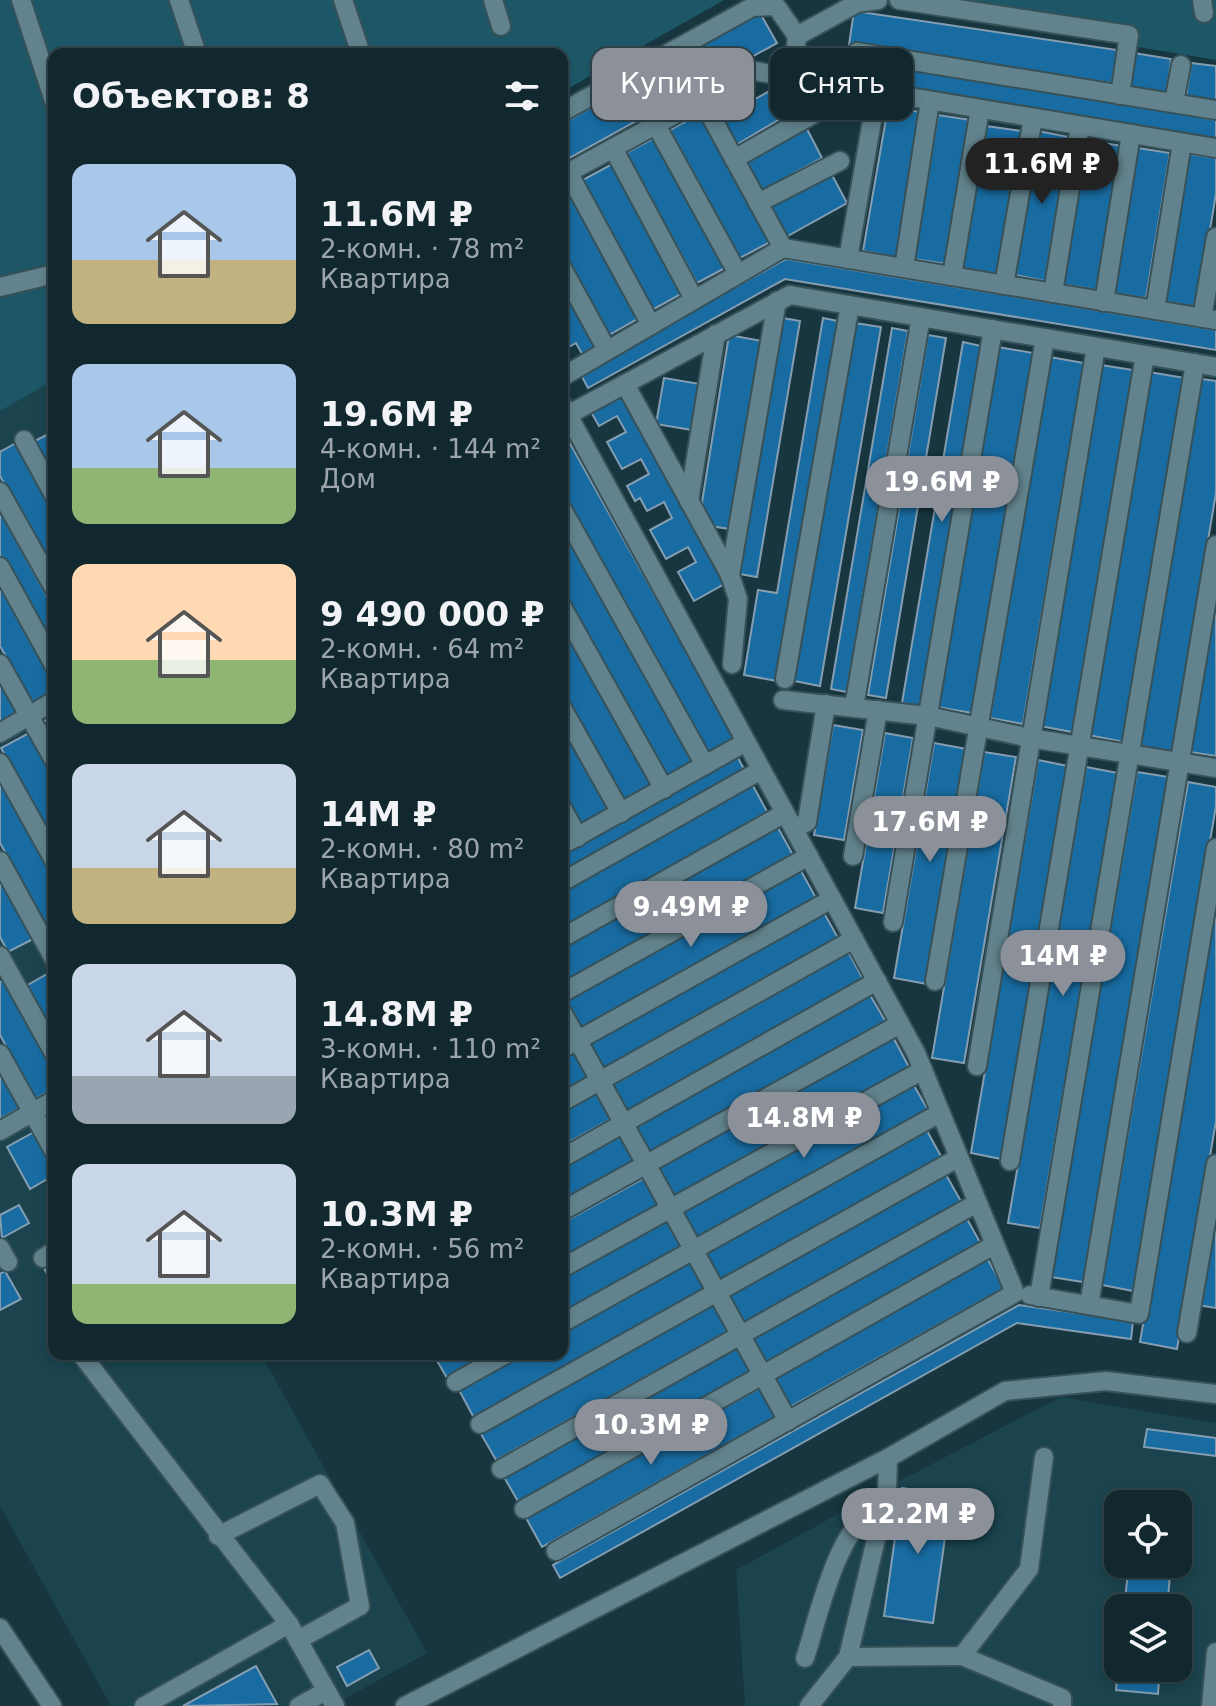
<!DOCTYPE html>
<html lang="ru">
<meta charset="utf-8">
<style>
body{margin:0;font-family:"DejaVu Sans",sans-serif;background:#1a3037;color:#f1f3f6;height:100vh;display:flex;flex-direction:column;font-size:30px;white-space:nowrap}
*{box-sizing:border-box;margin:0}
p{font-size:26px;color:#9ca6aa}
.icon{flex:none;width:44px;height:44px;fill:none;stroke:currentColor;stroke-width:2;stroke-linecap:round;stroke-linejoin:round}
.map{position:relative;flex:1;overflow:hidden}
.details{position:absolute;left:48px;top:48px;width:520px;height:1312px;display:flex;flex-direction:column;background:#11282f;border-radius:16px;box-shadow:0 4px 12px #0003,0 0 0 2px #30444b}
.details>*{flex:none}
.guide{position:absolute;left:592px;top:48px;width:504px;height:72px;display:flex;gap:16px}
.tools{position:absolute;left:1104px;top:1490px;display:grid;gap:16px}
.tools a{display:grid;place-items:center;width:88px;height:88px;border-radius:16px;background:#11282f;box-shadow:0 4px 12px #0003,0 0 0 2px #30444b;font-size:40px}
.price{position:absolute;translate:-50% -68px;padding:0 18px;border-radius:28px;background:#8c9099;color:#fff;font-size:26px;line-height:52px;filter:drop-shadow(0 2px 4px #0008)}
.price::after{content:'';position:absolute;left:50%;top:48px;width:24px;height:18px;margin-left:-12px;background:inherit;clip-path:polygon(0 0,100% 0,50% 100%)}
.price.active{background:#222;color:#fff}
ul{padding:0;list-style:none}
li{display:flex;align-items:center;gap:24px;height:200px;padding:0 24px}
li span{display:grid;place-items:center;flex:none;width:224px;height:160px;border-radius:16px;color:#555}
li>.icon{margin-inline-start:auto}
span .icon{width:96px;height:96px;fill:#fffc;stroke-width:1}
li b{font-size:34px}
h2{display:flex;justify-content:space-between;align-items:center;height:96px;padding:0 24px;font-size:34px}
.tag{padding:0 28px;border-radius:16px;background:#11282f;box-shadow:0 4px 12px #0003,0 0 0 2px #30444b;font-size:28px;line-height:72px}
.tag.active{background:#8c9099;color:#fff}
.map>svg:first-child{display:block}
.built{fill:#1b444f;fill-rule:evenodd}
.green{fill:#1d5767}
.building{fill:#186ca2;stroke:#859db1;stroke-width:2}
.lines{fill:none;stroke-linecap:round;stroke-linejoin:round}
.minor-casing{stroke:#375158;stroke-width:22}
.minor{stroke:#62838d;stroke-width:18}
</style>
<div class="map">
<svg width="1216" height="1706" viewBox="0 0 1216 1706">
<rect width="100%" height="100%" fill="#17363f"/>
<g class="built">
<polygon points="54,363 54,1354 261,1354 427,1653 332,1706 111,1706 0,1506 0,392"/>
<path d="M1061 1397 1216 1423V1706H745L736 1570 880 1491ZM1118 1504H1178V1564H1118ZM1118 1608H1178V1668H1118Z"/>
</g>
<g class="green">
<polygon points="0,0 724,0 562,92 562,54 54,54 54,380 0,411"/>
<polygon points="858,0 1216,0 1216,60"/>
</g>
<g class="building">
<polygon points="854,11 1117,50 1112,83 849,45"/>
<polygon points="760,13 777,43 562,162 562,124"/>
<polygon points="824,52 851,56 848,75 821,70"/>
<polygon points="1134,53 1171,59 1167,93 1129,87"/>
<polygon points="861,58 1216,120 1216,141 858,78"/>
<polygon points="1191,63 1216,66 1216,102 1186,98"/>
<polygon points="784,83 792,90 803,84 812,100 736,145 721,118"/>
<polygon points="888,107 920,112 896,257 863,251"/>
<polygon points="699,114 770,242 740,258 670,130"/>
<polygon points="938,115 971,120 946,264 914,259"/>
<polygon points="986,126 1022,131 998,274 962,268"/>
<polygon points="807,129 822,158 762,191 746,162"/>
<polygon points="1038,131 1069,137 1045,281 1014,275"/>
<polygon points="654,138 725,268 697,283 626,153"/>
<polygon points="1086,140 1122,146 1097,290 1062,284"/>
<polygon points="1138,148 1170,153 1146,298 1114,293"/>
<polygon points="1189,154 1216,158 1216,194 1197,307 1164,301"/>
<polygon points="612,164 683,293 652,310 581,181"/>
<polygon points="831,173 847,203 786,237 770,207"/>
<polygon points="567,187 639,318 609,335 562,250 562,189"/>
<polygon points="786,259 1216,330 1216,350 785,279 588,388 580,373"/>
<polygon points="562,287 595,347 582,354 576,343 562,351"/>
<polygon points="783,318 800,321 757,577 739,574"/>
<polygon points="823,318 838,321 777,681 744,675 758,590 777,593"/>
<polygon points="855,323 881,327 820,686 794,681"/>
<polygon points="892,328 908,331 847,692 831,689"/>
<polygon points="729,335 762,341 730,529 710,526 702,502"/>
<polygon points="928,335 946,338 886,698 868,695"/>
<polygon points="963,342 981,346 920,706 902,703"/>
<polygon points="998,347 1033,353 972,713 937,707"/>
<polygon points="1050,357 1084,363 1023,724 990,718"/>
<polygon points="1101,365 1133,370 1072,732 1040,726"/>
<polygon points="1149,372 1185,378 1124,742 1088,735"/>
<polygon points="664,378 700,384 692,430 656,424"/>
<polygon points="1202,379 1216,381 1216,493 1172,752 1140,746"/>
<polygon points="622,395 726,583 694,601 678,572 696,562 688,547 666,559 650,530 672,518 664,502 647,511 640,498 635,501 627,486 649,474 641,459 622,469 607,442 626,432 617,416 599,426 591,412"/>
<polygon points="54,431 54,479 33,442"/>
<polygon points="563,431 737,742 709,758 562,494"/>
<polygon points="16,443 54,511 54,572 0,476 0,452"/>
<polygon points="0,512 54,609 54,652 0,556"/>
<polygon points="562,522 697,764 668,781 562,590"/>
<polygon points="0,584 54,681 54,695 34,706 0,646"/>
<polygon points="1216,597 1216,756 1190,752"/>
<polygon points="562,624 654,789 625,805 562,692"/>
<polygon points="0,682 18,714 0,724"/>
<polygon points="54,716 54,746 41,723"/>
<polygon points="833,725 863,730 844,840 814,835"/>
<polygon points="562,727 611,814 583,830 562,791"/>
<polygon points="29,733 54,778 54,843 1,748"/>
<polygon points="885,733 913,738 883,913 855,908"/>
<polygon points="934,743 967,749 927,984 894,978"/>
<polygon points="984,752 1016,757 964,1063 932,1058"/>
<polygon points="736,754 745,771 562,873 562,851"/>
<polygon points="1038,760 1068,766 1001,1159 971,1153"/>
<polygon points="1086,767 1118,773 1040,1228 1008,1223"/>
<polygon points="1137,772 1169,777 1083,1282 1051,1277"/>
<polygon points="0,779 54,875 54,928 49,931 0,843"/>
<polygon points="1188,782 1216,787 1216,806 1133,1291 1102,1285"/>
<polygon points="752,784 769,815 562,931 562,890"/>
<polygon points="777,826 793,855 562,984 562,946"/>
<polygon points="800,869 816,898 580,1029 565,1001"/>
<polygon points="0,875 35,938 8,952 0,937"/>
<polygon points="1216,900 1216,1121 1177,1349 1140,1342"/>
<polygon points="823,911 838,938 603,1069 588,1042"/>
<polygon points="849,953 864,981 627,1113 611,1086"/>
<polygon points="52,971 54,974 54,1036 26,986"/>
<polygon points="4,980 54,1070 54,1088 35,1099 0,1035 0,982"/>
<polygon points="870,995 886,1022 650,1153 635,1126"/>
<polygon points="893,1037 909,1067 674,1198 657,1168"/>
<polygon points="575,1051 590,1078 562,1094 562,1059"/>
<polygon points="0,1068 22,1107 0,1119"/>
<polygon points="912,1082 928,1110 696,1239 680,1211"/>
<polygon points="598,1091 613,1118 562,1146 562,1111"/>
<polygon points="926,1129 942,1158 721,1281 705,1252"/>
<polygon points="34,1132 54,1167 54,1175 30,1189 7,1147"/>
<polygon points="621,1135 636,1163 562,1204 562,1168"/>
<polygon points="945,1173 962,1203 743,1325 727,1295"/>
<polygon points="646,1177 661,1204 562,1259 562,1223"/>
<polygon points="1216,1193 1216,1308 1197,1305"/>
<polygon points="19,1205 29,1223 2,1238 0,1215"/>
<polygon points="966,1217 981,1244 765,1365 749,1337"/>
<polygon points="667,1218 683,1247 562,1314 562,1277"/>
<polygon points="987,1258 1004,1288 788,1408 771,1379"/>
<polygon points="690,1261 707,1290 475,1420 459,1390 523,1354 562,1354 562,1332"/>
<polygon points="54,1262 54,1280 51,1282 44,1268"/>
<polygon points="5,1271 21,1299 0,1310 0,1274"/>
<polygon points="713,1304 728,1331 496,1460 481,1434"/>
<polygon points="1019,1305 1133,1321 1131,1339 1017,1323 560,1578 553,1565"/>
<polygon points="738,1346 753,1373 519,1503 504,1477"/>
<polygon points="433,1354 490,1354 447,1378"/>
<polygon points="762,1387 778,1415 542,1547 526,1518"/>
<polygon points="1147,1429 1216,1438 1216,1456 1144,1447"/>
<polygon points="902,1488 951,1495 933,1623 884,1616"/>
<polygon points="1129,1564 1171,1564 1167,1608 1124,1608"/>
<polygon points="369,1650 379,1668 347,1686 337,1667"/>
<polygon points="256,1666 277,1704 183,1706"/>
<polygon points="1118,1668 1160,1668 1158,1694 1116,1690"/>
</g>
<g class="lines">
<g class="minor-casing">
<g id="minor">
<polyline points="21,0 54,101"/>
<polyline points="179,0 197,54"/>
<polyline points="343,0 361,54"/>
<polyline points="493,0 501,26"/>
<polyline points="899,0 1129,35 1120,95"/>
<polyline points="1202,0 1204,13"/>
<polyline points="797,36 857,3 878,0"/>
<polyline points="851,88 857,52 1216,110"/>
<polyline points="702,100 783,248"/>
<polyline points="1174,103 1181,65"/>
<polyline points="562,112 752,7 776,6 797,36 792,78"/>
<polyline points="656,125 738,274"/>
<polyline points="613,148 694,299"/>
<polyline points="734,159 812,115"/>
<polyline points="568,172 651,325"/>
<polyline points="562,176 754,71 1216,148"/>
<polyline points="758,203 840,161"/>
<polyline points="848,259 877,92"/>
<polyline points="562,268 607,350"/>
<polyline points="904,268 930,101"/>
<polyline points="952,276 980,109"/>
<polyline points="1004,285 1033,118"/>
<polyline points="0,287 54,274"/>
<polyline points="1053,293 1080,126"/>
<polyline points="1104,302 1131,134"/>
<polyline points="1155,310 1182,143"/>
<polyline points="1202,318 1216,237"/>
<polyline points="562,377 783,248 1216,320"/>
<polyline points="625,384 730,575 777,301"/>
<polyline points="562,418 790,295 1216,367"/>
<polyline points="24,440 54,495"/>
<polyline points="0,492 54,588"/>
<polyline points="689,501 716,334"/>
<polyline points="562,509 705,765"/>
<polyline points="0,567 54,665"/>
<polyline points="730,575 738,599 732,664"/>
<polyline points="562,607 664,789"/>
<polyline points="0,664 54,760"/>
<polyline points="785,679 850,305"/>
<polyline points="783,700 928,716 1030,738 1216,768"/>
<polyline points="854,707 921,317"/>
<polyline points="562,708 621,813"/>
<polyline points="0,733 54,701"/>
<polyline points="0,763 54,860"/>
<polyline points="562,808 578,837"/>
<polyline points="794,829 807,822 826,704"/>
<polyline points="562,845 746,742"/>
<polyline points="853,856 878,710"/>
<polyline points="0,861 54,959"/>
<polyline points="562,882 761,770"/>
<polyline points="893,922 993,329"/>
<polyline points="562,938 785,813"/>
<polyline points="0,956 54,1053"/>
<polyline points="935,981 1045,338"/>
<polyline points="562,993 809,856"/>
<polyline points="562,1012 788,1421"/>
<polyline points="562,1049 832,899"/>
<polyline points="0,1054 54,1151"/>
<polyline points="977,1066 1096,347"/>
<polyline points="562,1102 854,939"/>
<polyline points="0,1131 54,1100"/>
<polyline points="562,1158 877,981"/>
<polyline points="1010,1161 1145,355"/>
<polyline points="562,1211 900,1024"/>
<polyline points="0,1248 8,1262"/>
<polyline points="43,1258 54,1251"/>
<polyline points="562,1268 923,1070"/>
<polyline points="1030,1295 1139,1314 1216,848"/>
<polyline points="1039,1297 1195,363"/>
<polyline points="1089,1305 1216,545"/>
<polyline points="562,1323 940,1113"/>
<polyline points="1187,1333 1216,1164"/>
<polyline points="81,1354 289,1624 335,1706"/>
<polyline points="456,1382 506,1354"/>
<polyline points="480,1424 958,1158"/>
<polyline points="501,1469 977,1203"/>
<polyline points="524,1509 994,1245"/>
<polyline points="218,1536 320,1484 345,1523 360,1606 298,1640"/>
<polyline points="556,1551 1015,1293 916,1053 562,404"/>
<polyline points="0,1628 52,1706"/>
<polyline points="962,1656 1062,1698 1062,1706"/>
<polyline points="848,1657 962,1656 1029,1569 1044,1457"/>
<path d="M805 1658C819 1616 838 1518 884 1505"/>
<polyline points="144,1706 289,1624"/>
<polyline points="299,1706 326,1691"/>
<polyline points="405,1706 888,1458 1005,1391 1106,1381 1216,1394"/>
<polyline points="809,1706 848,1657 887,1493 888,1458"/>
<polyline points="1211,1706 1216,1652"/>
</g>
</g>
<use href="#minor" class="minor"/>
</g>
</svg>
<div class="tools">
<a><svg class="icon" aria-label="locate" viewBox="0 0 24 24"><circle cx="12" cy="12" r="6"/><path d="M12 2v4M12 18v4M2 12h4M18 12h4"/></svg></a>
<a><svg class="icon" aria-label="layers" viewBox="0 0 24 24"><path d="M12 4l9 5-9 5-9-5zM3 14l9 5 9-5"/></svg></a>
</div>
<b class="price active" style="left:1042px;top:206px">11.6M ₽</b>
<b class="price" style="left:942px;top:524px">19.6M ₽</b>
<b class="price" style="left:930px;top:864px">17.6M ₽</b>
<b class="price" style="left:691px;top:949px">9.49M ₽</b>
<b class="price" style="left:1063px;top:998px">14M ₽</b>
<b class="price" style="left:804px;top:1160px">14.8M ₽</b>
<b class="price" style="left:651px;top:1467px">10.3M ₽</b>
<b class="price" style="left:918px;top:1556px">12.2M ₽</b>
<div class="guide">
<a class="tag active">Купить</a>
<a class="tag">Снять</a>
</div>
<section class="details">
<h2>Объектов: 8<svg class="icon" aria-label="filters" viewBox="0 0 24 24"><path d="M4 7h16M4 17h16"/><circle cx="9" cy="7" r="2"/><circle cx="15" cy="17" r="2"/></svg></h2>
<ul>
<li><span style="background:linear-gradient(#a9c7e8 60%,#c2b280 0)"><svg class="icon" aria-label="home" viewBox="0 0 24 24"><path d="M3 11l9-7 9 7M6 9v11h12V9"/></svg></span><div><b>11.6M ₽</b><p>2-комн. · 78 m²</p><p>Квартира</p></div></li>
<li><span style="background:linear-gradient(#a9c7e8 65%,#8fb573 0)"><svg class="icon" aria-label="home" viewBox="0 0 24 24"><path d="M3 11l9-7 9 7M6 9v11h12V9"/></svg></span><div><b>19.6M ₽</b><p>4-комн. · 144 m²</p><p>Дом</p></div></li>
<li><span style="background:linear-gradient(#ffd9b3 60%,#8fb573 0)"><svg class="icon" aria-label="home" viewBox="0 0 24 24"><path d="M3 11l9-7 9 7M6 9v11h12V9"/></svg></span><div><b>9 490 000 ₽</b><p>2-комн. · 64 m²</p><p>Квартира</p></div></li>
<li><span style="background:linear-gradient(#c9d6e8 65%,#c2b280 0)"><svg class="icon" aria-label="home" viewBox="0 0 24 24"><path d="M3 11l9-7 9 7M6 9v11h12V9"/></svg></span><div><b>14M ₽</b><p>2-комн. · 80 m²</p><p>Квартира</p></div></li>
<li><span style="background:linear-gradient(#c9d6e8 70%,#9aa5b1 0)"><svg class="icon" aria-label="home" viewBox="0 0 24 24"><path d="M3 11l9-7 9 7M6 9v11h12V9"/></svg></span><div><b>14.8M ₽</b><p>3-комн. · 110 m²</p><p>Квартира</p></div></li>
<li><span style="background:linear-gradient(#c9d6e8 75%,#8fb573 0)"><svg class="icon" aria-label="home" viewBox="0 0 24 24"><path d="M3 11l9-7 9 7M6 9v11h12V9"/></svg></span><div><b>10.3M ₽</b><p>2-комн. · 56 m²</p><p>Квартира</p></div></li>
</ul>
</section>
</div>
